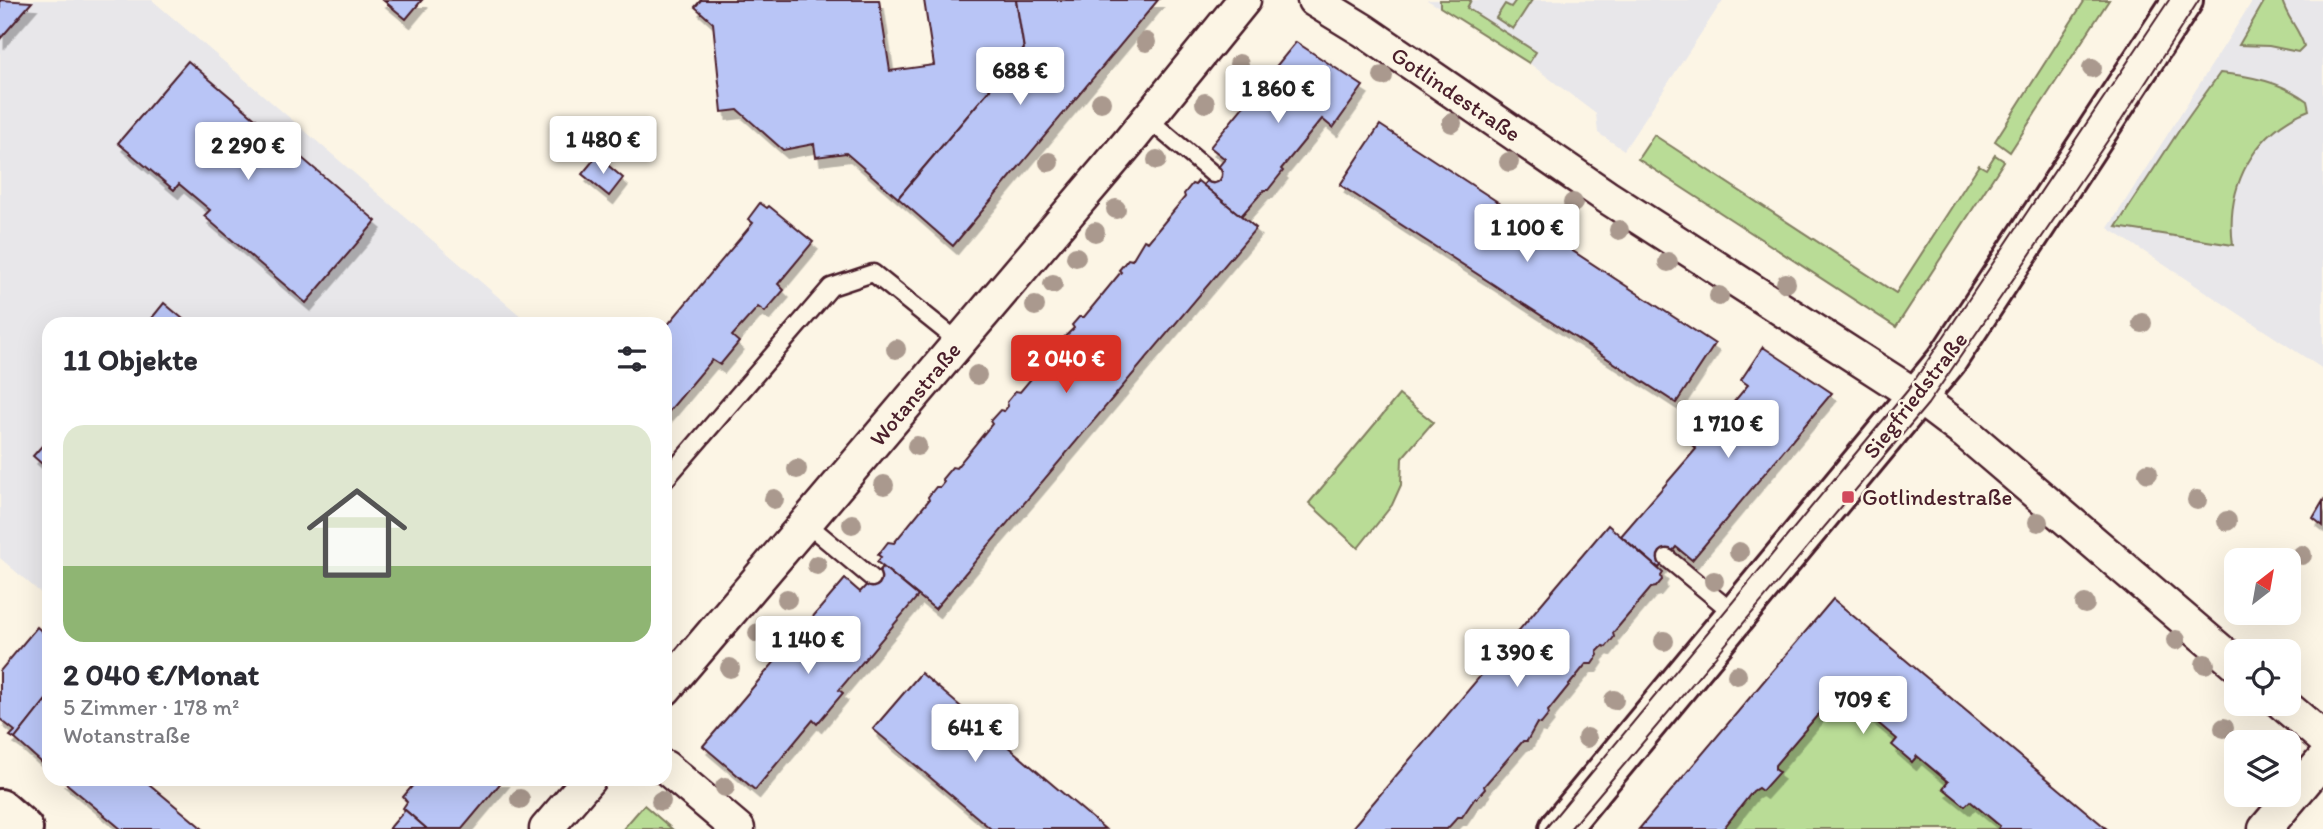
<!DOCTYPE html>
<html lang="de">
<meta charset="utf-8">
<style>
body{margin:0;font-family:Itim,sans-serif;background:#f2f2f3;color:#2b2b33;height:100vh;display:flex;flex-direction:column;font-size:26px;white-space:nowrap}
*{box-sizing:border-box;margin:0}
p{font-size:23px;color:#7c7c81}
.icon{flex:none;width:38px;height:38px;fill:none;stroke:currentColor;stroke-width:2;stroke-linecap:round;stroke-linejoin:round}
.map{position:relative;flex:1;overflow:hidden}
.drawer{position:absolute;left:42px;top:317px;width:630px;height:469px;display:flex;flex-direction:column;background:#fff;border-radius:21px;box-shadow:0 7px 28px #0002}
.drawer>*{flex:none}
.needle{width:46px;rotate:31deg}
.controls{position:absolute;left:2224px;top:548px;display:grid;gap:14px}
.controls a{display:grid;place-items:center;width:77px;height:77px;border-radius:14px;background:#fff;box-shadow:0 7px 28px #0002;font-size:35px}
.price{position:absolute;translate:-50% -60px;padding:0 16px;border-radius:7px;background:#fff;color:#222;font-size:23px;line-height:46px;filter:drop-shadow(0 2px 4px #0008)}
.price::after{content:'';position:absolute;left:50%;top:42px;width:21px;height:16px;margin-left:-10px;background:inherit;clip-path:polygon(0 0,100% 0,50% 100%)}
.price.active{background:#d93025;color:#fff}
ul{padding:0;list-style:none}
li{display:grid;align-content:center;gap:14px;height:371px;padding:0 21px}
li+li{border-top:2px solid #e1e1e2}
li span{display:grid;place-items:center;height:217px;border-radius:21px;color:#555}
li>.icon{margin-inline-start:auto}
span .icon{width:126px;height:126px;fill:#fffc;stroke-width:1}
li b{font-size:30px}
h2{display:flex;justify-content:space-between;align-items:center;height:84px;padding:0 21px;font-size:30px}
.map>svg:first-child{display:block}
.built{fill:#e8e7ea}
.green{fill:#b9dc96;stroke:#827e60;stroke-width:2}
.building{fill:#b9c5f6;stroke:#4a1f2b;stroke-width:2;filter:url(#shadow)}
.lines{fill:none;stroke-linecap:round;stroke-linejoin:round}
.service-casing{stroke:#4a1f2b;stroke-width:21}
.minor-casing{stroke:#4a1f2b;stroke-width:37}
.tertiary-casing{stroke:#4a1f2b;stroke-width:44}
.service{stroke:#fcf5e5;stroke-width:16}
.minor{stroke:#fcf5e5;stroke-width:32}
.tertiary{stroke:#fcf5e5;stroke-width:38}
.tram{stroke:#4a1f2b;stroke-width:2}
.tree{fill:#aa998e}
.poi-dot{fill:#d1495b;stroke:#fcf5e5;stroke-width:2.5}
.labels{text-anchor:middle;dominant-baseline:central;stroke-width:5;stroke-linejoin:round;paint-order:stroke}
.street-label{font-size:23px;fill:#4a1f2b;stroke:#fcf5e5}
.poi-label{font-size:23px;fill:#4a1f2b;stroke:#fcf5e5;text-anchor:start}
</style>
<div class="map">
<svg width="2323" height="829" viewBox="0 0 2323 829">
<defs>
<filter id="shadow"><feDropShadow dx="4.5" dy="8" stdDeviation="0" flood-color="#0004"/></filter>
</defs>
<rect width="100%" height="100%" fill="#fcf5e5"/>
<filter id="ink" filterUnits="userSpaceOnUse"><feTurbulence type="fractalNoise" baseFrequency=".0143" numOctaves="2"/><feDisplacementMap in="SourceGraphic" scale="14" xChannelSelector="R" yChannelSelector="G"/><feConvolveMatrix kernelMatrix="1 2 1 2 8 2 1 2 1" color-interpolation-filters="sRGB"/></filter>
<g filter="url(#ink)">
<g class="built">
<polygon points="0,0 152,0 530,324 49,324 49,600 0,558"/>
<polygon points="1427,0 1723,0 1624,150 1598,133 1596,114 1529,63 1496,40"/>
<polygon points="2253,0 2323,0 2323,369 2108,228"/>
</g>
<g class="green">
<polygon points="1440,0 1471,0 1467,8 1536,52 1529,63 1440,7"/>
<polygon points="1516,0 1532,0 1513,29 1496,18 1505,4 1511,7"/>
<polygon points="2085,0 2109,0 2010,152 1995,141"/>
<path d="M2265 0H2282C2286 17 2300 30 2304 46L2298 52 2269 46 2239 45Z"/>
<path d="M2220 73C2252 76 2281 82 2307 101L2309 110C2254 131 2225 187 2233 245L2116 227 2180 129Z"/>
<polygon points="1654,135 1896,293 1979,165 1986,169 1995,155 2004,161 1896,327 1638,159"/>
<polygon points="1399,395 1433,422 1402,458 1401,485 1392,505 1358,548 1309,503"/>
<polygon points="1839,690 1897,739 1912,762 1917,756 1948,782 1965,806 1970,801 2000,826 1998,829 1723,829 1753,791 1758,788 1762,790 1778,772 1775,769 1775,765"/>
<polygon points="644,805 672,829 623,829"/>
</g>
<g class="building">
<polygon points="0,0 32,2 0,39"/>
<polygon points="383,0 422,0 406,19"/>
<polygon points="701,0 879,0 890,71 934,65 924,0 1016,0 1024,49 898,198 846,153 816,157 814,144 783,150 738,110 722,112 713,23 695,7"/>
<polygon points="1016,0 1158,0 953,246 898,198 1024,49"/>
<polygon points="1296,42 1363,86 1333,128 1322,119 1281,169 1283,171 1268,190 1264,190 1241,216 1203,185 1225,159 1210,147"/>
<polygon points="188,61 376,221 306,303 204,216 210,210 179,184 174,190 118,143"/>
<polygon points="1380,125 1715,344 1676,403 1340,185"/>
<polygon points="597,156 623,178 609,196 582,174"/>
<polygon points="1198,181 1256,228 935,609 877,562 881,557 878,555 888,542 894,543 929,500 928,497 936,487 940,487 944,482 942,479 952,467 956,468 992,424 990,421 1000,410 1004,411 1008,406 1007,402 1016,391 1020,392 1056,349 1055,346 1074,328 1072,325 1079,317 1084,317 1121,272 1119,270 1128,259 1132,260 1144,240 1148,242 1185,197 1184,194 1192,184 1195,185"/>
<polygon points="760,203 767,208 769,206 813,242 778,284 784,290 765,312 758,307 732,336 739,342 720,365 712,360 665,416 665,328 753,223 748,219"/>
<polygon points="164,303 189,324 147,324"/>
<polygon points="1763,347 1832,393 1692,560 1676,547 1659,568 1621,536 1696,449 1692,445 1719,413 1723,415 1748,385 1741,380"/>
<polygon points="49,438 49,470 33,456"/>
<polygon points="2323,501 2323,526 2313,518"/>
<polygon points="1608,525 1663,573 1661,576 1662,580 1656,587 1651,588 1613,633 1614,637 1606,647 1603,646 1597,652 1598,655 1592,664 1586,664 1548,711 1549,714 1541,724 1537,723 1527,741 1523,741 1484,786 1485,789 1477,798 1475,798 1462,817 1458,817 1447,829 1351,829"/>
<polygon points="883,567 918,596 839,690 843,693 817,724 813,720 755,790 703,746 845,579 860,592"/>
<polygon points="1833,599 2107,829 1998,829 2000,826 1970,801 1965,806 1943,788 1948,782 1917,756 1912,762 1892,745 1897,739 1839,690 1775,765 1775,769 1779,772 1762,791 1758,788 1753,791 1723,829 1639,829"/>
<polygon points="37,627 49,638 49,696 15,739 10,736 15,731 0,719 0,671"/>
<polygon points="921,673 1105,829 991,829 873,729"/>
<polygon points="45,701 49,705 49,769 15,739"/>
<polygon points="61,779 143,779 203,829 121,829"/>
<polygon points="418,779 504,779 462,829 427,829 403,808 407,802 403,797"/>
<polygon points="405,810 427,829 389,829"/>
</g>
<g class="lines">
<g class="service-casing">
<g id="service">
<polyline points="1148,119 1213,174"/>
<polyline points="665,480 831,287 873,273 959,342"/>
<polyline points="806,523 872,578"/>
<polyline points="1667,558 1737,616"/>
</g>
</g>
<g class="minor-casing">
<g id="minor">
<polyline points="1314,0 1363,30 1607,197 1918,397 1967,434 2236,664"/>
<polyline points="665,689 1128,143 1244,0"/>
<polyline points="2283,704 2323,738"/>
<polyline points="665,767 738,829"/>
<polyline points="546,829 589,779"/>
<polyline points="2265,829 2323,760"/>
</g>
</g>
<g class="tertiary-casing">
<g id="tertiary">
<polyline points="0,809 23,829"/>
<polyline points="1559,829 1947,360 2183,0"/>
</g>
</g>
<use href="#service" class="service"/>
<use href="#minor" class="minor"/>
<use href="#tertiary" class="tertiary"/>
<g class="tram">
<polyline points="1545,829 1908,390 2169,0"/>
<polyline points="1570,829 1928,404 2121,121 2199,0"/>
</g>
</g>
<g class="tree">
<circle cx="1146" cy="42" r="10"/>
<circle cx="1239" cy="64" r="10"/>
<circle cx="2092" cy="68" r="10"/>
<circle cx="1383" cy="76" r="10"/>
<circle cx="1101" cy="102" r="10"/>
<circle cx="1205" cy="103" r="10"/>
<circle cx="1452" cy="123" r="10"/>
<circle cx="1157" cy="160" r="10"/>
<circle cx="1049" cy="162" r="10"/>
<circle cx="1509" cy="162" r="10"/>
<circle cx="1573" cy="203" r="10"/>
<circle cx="1116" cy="209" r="10"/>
<circle cx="1619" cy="230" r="10"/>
<circle cx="1095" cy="232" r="10"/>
<circle cx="1076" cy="257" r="10"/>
<circle cx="1668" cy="262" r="10"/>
<circle cx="1786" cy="283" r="10"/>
<circle cx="1053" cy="284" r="10"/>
<circle cx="1719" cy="296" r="10"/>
<circle cx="1035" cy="306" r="10"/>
<circle cx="2142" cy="323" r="10"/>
<circle cx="896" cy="349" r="10"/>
<circle cx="977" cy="375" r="10"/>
<circle cx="917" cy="446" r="10"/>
<circle cx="797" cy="469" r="10"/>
<circle cx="2148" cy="473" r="10"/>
<circle cx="884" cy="485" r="10"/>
<circle cx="774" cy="499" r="10"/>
<circle cx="2197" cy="500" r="10"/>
<circle cx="2227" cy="521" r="10"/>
<circle cx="2038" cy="522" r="10"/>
<circle cx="852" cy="524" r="10"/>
<circle cx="1739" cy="552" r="10"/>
<circle cx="2302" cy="555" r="10"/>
<circle cx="817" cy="565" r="10"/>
<circle cx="1714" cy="581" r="10"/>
<circle cx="787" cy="599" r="10"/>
<circle cx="2085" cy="604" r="10"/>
<circle cx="758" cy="633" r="10"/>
<circle cx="2176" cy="640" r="10"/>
<circle cx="1664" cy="641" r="10"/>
<circle cx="2205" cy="664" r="10"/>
<circle cx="730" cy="668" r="10"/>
<circle cx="1737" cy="675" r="10"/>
<circle cx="1614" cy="700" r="10"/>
<circle cx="2224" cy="728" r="10"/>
<circle cx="1587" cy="738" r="10"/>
<circle cx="725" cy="787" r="10"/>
<circle cx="520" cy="799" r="10"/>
<circle cx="661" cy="801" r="10"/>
</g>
</g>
<rect class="poi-dot" x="1841" y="490" width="14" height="14" rx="3.5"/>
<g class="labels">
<g class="street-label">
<text transform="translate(1456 94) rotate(34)">Gotlindestraße</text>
<text transform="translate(915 394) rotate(-50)">Wotanstraße</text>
<text transform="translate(1915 395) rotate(-52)">Siegfriedstraße</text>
</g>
<g class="poi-label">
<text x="1862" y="497">Gotlindestraße</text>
</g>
</g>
</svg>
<div class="controls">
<a><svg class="needle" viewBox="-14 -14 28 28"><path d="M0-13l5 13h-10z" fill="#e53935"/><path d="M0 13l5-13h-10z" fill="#7c7c81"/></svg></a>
<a><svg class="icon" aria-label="locate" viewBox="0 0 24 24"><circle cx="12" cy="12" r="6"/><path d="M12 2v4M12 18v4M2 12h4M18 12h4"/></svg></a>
<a><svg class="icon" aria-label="layers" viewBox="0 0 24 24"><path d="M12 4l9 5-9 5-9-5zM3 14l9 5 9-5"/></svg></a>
</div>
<b class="price" style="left:1020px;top:107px">688 €</b>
<b class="price" style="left:1278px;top:125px">1 860 €</b>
<b class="price" style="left:603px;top:176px">1 480 €</b>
<b class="price" style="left:248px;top:182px">2 290 €</b>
<b class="price" style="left:1527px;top:264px">1 100 €</b>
<b class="price active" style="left:1066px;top:395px">2 040 €</b>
<b class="price" style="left:1728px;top:460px">1 710 €</b>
<b class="price" style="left:808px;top:676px">1 140 €</b>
<b class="price" style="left:1517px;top:689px">1 390 €</b>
<b class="price" style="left:1863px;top:736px">709 €</b>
<b class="price" style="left:975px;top:764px">641 €</b>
<section class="drawer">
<h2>11 Objekte<svg class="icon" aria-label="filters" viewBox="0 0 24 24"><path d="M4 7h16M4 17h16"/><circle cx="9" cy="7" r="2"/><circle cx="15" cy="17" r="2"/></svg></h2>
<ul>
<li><span style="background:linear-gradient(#dfe7d0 65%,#8fb573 0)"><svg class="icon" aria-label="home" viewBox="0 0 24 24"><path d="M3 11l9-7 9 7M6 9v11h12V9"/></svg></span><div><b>2 040 €/Monat</b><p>5 Zimmer · 178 m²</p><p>Wotanstraße</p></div></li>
</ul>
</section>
</div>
